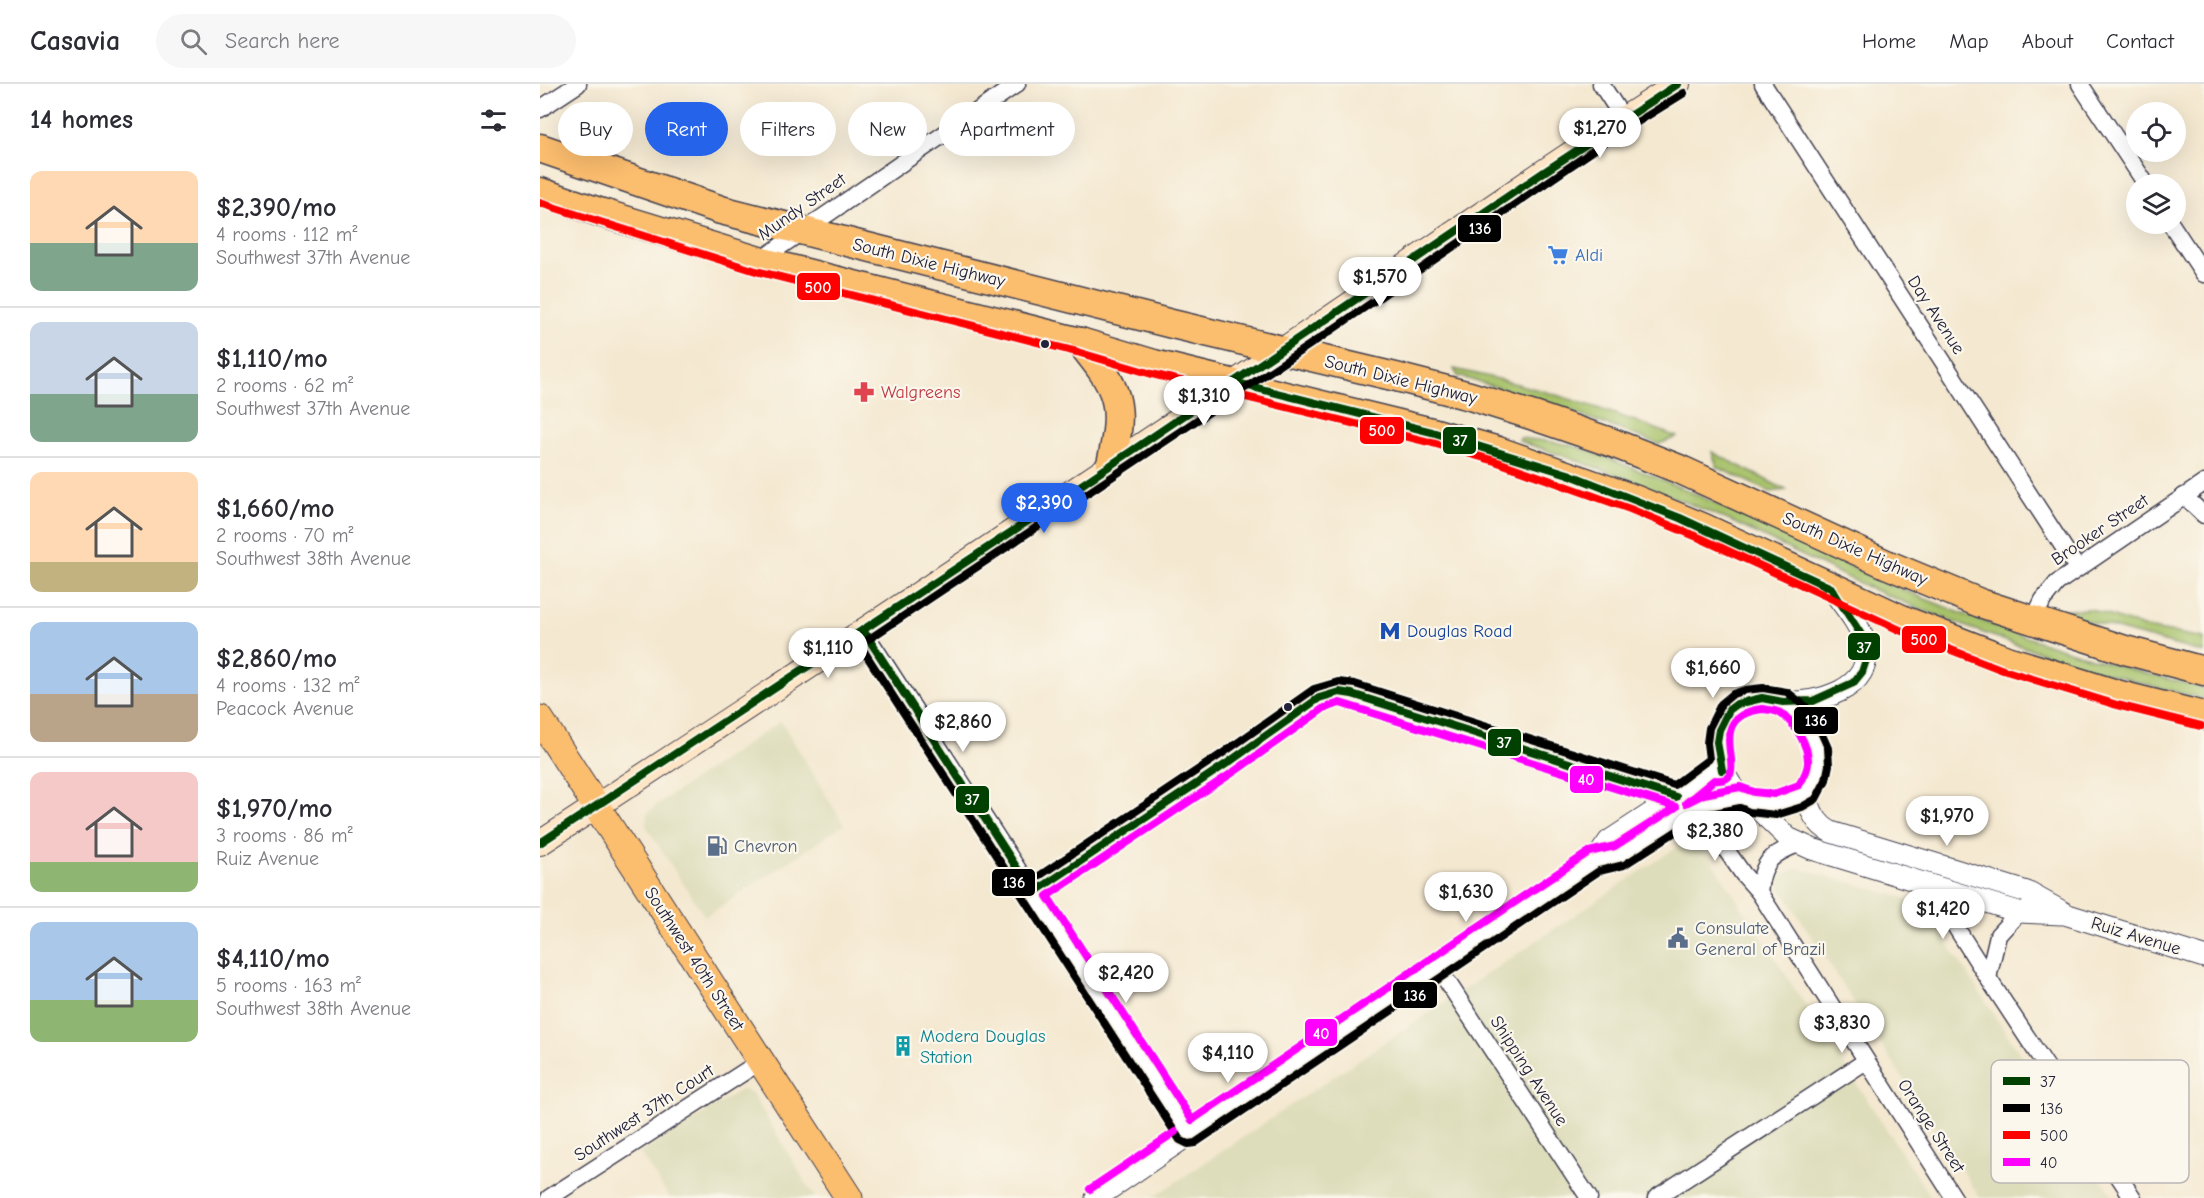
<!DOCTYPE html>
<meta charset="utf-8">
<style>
body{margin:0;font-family:"Comic Neue",sans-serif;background:#f7f7f7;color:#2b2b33;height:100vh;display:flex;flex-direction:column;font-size:22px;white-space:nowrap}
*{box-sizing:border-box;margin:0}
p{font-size:20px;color:#7c7c81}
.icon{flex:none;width:33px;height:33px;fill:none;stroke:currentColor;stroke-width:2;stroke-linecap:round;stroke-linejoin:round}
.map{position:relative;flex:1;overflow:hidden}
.details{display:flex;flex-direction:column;background:#fff;width:540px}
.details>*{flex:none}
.hud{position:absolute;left:18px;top:18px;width:570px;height:54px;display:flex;gap:12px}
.buttons{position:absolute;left:1586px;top:18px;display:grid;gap:12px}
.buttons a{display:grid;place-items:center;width:60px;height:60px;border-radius:50%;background:#fff;box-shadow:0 6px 24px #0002;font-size:30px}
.price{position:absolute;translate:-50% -51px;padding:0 14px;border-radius:21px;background:#fff;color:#222;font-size:20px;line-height:39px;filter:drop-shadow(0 2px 3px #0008)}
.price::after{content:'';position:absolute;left:50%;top:36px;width:18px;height:14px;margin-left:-9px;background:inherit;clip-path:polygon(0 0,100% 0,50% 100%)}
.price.active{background:#2563eb;color:#fff}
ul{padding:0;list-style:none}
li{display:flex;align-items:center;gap:18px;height:150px;padding:0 30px}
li+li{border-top:2px solid #e1e1e2}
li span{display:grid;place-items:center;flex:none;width:168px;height:120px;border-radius:12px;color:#555}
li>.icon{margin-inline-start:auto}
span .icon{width:72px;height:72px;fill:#fffc;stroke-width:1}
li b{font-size:26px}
h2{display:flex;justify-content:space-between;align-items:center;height:72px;padding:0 30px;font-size:26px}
.pill{padding:0 21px;border-radius:27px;background:#fff;box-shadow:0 6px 24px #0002;font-size:21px;line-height:54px}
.pill.active{background:#2563eb;color:#fff}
header{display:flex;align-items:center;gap:36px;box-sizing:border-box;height:84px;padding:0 30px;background:#fff;border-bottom:2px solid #e1e1e2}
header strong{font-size:28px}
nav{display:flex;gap:33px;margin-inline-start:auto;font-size:21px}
.search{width:420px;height:54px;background:#f7f7f7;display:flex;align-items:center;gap:15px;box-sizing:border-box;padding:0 21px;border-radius:33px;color:#7c7c81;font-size:22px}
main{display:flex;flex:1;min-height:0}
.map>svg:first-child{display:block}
.built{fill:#deddbb}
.green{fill:#a6c168;stroke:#647252;stroke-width:1.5}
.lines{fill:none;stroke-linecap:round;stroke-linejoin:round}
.minor-casing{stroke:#424051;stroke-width:19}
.tertiary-casing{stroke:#424051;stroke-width:23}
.secondary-casing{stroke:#424051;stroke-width:26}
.primary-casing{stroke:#424051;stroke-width:29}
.trunk-casing{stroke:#424051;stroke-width:31}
.minor{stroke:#fff;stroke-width:16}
.tertiary{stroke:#fff;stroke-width:21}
.secondary{stroke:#fde5c5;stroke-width:24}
.primary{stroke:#fbbd6e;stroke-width:27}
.trunk{stroke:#fbbd6e;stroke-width:28}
.bus-1-casing{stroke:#fbf7ec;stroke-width:12}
.bus-2-casing{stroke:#fbf7ec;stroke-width:12}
.bus-3-casing{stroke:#fbf7ec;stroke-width:12}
.bus-4-casing{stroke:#fbf7ec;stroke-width:12}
.bus-1{stroke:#004000;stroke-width:8}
.bus-2{stroke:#000;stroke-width:8}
.bus-3{stroke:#f00;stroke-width:8}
.bus-4{stroke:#f0f;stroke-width:8}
.bus-dot{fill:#22223b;stroke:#fbf7ec;stroke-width:2}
.labels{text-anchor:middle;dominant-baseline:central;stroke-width:4.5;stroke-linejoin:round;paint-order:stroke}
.street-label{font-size:18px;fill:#22223b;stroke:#fbf7ec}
.shop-label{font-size:18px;fill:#366cbe;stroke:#fbf7ec;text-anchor:start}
.health-label{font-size:18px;fill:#be3a42;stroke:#fbf7ec;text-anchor:start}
.transit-label{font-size:18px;fill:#164399;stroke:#fbf7ec;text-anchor:start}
.service-label{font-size:18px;fill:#4e5e75;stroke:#fbf7ec;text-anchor:start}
.culture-label{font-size:18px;fill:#0d838f;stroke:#fbf7ec;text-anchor:start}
.key{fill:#fbf7ec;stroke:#bab7b7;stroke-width:1.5}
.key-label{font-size:16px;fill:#22223b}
.line-badge{stroke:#fbf7ec;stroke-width:2}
.badge-label{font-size:16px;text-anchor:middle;font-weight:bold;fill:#fff}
</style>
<header>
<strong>Casavia</strong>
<div class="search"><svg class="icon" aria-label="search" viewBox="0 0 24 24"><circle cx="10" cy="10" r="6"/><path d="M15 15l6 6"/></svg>Search here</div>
<nav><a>Home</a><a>Map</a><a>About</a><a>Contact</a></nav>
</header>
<main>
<section class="details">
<h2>14 homes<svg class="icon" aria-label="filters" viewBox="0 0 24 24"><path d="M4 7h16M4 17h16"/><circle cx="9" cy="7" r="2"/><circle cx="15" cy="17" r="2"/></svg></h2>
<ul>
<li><span style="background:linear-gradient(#ffd9b3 60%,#7fa58c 0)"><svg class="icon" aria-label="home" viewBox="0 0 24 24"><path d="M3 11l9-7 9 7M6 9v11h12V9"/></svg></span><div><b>$2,390/mo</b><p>4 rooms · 112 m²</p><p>Southwest 37th Avenue</p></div></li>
<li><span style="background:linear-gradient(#c9d6e8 60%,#7fa58c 0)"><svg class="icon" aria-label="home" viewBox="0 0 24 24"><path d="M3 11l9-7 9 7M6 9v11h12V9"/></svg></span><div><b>$1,110/mo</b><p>2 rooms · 62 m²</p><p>Southwest 37th Avenue</p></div></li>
<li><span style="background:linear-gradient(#ffd9b3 75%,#c2b280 0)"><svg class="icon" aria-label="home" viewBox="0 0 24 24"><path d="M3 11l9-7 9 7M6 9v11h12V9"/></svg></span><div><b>$1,660/mo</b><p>2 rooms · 70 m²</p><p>Southwest 38th Avenue</p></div></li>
<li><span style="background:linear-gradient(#a9c7e8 60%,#b9a48a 0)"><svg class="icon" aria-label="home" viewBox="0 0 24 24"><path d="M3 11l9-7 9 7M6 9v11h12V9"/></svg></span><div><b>$2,860/mo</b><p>4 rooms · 132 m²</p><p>Peacock Avenue</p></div></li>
<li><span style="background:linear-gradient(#f6c9c9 75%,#8fb573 0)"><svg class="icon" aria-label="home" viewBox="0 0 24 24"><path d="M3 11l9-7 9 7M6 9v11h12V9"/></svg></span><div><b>$1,970/mo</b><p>3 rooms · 86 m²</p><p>Ruiz Avenue</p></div></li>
<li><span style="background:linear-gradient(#a9c7e8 65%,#8fb573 0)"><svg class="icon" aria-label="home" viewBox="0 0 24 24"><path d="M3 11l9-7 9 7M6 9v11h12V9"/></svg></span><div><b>$4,110/mo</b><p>5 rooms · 163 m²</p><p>Southwest 38th Avenue</p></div></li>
</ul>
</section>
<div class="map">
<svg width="1664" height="1114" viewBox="0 0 1664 1114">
<rect width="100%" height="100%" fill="#fbf7ec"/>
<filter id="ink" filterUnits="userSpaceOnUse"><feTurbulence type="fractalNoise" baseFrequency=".0167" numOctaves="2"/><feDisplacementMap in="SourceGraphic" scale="12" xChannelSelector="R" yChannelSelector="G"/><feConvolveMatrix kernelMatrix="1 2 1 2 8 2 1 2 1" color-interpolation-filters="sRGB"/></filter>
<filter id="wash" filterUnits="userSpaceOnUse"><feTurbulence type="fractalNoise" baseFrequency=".008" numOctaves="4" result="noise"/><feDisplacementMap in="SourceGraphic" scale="24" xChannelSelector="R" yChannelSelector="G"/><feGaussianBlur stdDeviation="1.35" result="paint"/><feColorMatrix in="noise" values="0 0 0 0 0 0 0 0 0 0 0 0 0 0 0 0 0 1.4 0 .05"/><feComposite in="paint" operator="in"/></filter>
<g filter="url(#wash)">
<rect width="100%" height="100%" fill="#f4e8d0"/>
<g class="built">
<polygon points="241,637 304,741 165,833 109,747 106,741 107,730 115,722"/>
<polygon points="1149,755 1157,756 1162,762 1391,1114 612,1114"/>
<polygon points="1258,784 1362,813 1391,834 1574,1114 1440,1114 1243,808 1240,801 1241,794 1245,789"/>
<polygon points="201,1006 211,1008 275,1114 130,1114 100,1069"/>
</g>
<g class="green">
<path d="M914 285C991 301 1064 324 1137 353L1119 360 990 313 918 292Z"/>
<path d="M980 354C995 356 1011 357 1025 360 1050 365 1074 377 1098 386 1175 416 1249 455 1325 489 1433 538 1548 577 1664 604V615C1555 589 1448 554 1344 510 1291 487 1240 460 1188 436 1119 406 1050 380 979 357Z"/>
<polygon points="1172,368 1246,406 1230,408 1177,383"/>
<polygon points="1550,525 1606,544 1664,554 1664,569 1544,536 1532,532 1526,526"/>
</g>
</g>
<g filter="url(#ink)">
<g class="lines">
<g class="minor-casing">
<g id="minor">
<polyline points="1061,0 1083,34"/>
<polyline points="1223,0 1537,484"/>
<polyline points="1540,0 1606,100"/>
<polyline points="0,25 38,0"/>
<polyline points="1631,140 1664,190"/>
<polyline points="219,177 477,0"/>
<polyline points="1644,412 1664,431"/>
<polyline points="1493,537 1503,516 1517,499 1664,399"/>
<polyline points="323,546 649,1050"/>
<polyline points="1138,734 1156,739 1173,747 1203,790 1219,808 1414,1114"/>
<polyline points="1388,799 1448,894 1593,1114"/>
<path d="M1219 808C1222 778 1231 770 1258 760"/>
<polyline points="897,882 1049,1114"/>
<polyline points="1448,894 1458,851 1479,828"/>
<polyline points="9,1114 221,977"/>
<polyline points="1116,1114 1326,977"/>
</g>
</g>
<g class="tertiary-casing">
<g id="tertiary">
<path d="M1222 614C1229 615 1238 616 1244 619 1273 635 1290 677 1269 705 1264 713 1251 718 1242 720 1229 722 1212 721 1202 713 1178 693 1164 640 1196 621 1204 616 1213 615 1222 614Z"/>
<path d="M1243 618C1276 620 1335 606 1325 560 1320 540 1303 521 1291 504"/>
<path d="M1267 709C1269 726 1276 740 1291 748L1487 808 1528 831 1664 873"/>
<polyline points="1211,718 1248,754 1272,765 1479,828 1521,830"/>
<polyline points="1055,777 1079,772 1153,725 1176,717 1202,713"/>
<polyline points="556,1114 910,873 1055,777 1069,757 1136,713 1171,685 1182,686"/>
</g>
</g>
<g class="secondary-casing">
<path id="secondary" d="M0 759C263 588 524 414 784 238 902 158 1017 76 1138 0"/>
</g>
<g class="primary-casing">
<polyline id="primary" points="0,635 309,1114"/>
</g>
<g class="trunk-casing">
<g id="trunk">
<polyline points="0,64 181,126 632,240 856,293 930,312 994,332 1073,359 1139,385 1346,480 1440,519 1585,566 1664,587"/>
<polyline points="0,108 62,129 219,177 540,258 614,280 892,348 958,367 1094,415 1164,444 1366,537 1467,576 1580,611 1664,632"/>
<path d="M540 258C579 306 585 318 571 380"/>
</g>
</g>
<use href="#minor" class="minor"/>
<use href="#tertiary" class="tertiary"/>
<use href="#secondary" class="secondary"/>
<use href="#primary" class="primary"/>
<use href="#trunk" class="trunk"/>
<g class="bus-1-casing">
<g id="bus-1">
<polyline points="693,298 892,348 1028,390 1140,434 1291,504 1322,552 1326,576 1322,588 1313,599 1273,617 1243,618 1222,614 1197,620 1189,626 1179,646 1177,658 1182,686"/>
<polyline points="323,546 493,809"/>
<polyline points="0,759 491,435 1004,88 1138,0"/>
<polyline points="493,809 689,678 779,614 799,608 812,610 1136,713"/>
</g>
</g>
<g class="bus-2-casing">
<g id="bus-2">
<polyline points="314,552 640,1056 648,1060 655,1059 1059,787 1084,781 1143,743 1170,730 1200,724 1209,728 1236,731 1262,723 1276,715 1286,696 1289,681 1288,664 1276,637 1265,622 1247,608 1223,604 1205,606 1193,610 1181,620 1169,644 1167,659 1169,675 1134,701 815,600 798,598 774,605 683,669 496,794"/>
<polyline points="329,555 789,248 1070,55 1144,9"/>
</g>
</g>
<g class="bus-3-casing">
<polyline id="bus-3" points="0,119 216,187 537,268 612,290 889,358 955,377 1090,425 1160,454 1362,547 1463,586 1577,621 1661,642"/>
</g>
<g class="bus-4-casing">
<g id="bus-4">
<polygon points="800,619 1136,723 1075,762 1049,768 652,1036 507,812 695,687 784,624"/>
<path d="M1222 625C1228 626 1235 626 1240 629 1255 638 1269 662 1268 679 1268 687 1263 694 1259 701L1234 710 1214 708 1200 703 1164 710 1146 719 1174 696C1219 700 1155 634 1222 625Z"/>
<polyline points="550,1105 635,1048"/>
</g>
</g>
<use href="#bus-1" class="bus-1"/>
<use href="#bus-2" class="bus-2"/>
<use href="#bus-3" class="bus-3"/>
<use href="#bus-4" class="bus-4"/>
</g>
</g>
<defs>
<g id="supermarket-bare" transform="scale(1.62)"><path d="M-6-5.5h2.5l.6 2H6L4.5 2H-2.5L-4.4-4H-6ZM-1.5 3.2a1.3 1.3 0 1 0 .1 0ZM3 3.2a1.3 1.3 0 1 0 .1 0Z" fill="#3f7fe0" stroke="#fbf7ec" stroke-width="2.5" paint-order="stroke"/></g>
<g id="pharmacy-bare" transform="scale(1.62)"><path d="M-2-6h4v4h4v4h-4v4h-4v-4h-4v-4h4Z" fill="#e0444e" stroke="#fbf7ec" stroke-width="2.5" paint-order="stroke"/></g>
<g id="metro-bare" transform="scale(1.62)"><path d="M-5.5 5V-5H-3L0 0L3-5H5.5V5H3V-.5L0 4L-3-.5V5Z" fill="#1a4fb4" stroke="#fbf7ec" stroke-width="2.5" paint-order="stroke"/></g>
<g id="fuel-bare" transform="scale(1.62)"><path d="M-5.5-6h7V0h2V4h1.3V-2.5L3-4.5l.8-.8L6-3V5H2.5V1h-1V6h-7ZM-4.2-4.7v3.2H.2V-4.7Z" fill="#5c6f8a" stroke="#fbf7ec" stroke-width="2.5" paint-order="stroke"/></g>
<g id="civic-bare" transform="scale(1.62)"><path d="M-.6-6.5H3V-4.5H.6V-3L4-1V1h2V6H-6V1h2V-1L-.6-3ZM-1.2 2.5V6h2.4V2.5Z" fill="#5c6f8a" stroke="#fbf7ec" stroke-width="2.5" paint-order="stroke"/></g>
<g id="building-bare" transform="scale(1.62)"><path d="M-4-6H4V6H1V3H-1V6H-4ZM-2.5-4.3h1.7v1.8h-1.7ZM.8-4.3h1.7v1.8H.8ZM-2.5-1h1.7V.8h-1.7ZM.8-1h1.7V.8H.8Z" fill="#0f9aa8" stroke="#fbf7ec" stroke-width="2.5" paint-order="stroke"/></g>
</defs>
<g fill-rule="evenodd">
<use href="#supermarket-bare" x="1018" y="171"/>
<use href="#pharmacy-bare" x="324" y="308"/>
<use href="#metro-bare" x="850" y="547"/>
<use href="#fuel-bare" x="177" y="762"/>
<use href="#civic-bare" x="1138" y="854"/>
<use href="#building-bare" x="363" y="962"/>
</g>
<g class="bus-dot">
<circle cx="505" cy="260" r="5"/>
<circle cx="748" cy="623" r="5"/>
</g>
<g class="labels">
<g class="street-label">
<text transform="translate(262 123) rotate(-35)">Mundy Street</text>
<text transform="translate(389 179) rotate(14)">South Dixie Highway</text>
<text transform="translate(1396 231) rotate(57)">Day Avenue</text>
<text transform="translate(861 296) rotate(14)">South Dixie Highway</text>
<text transform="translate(1560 446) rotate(-34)">Brooker Street</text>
<text transform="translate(1315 465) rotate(24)">South Dixie Highway</text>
<text transform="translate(1596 852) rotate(17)">Ruiz Avenue</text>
<text transform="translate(154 875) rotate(57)">Southwest 40th Street</text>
<text transform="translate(989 987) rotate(57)">Shipping Avenue</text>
<text transform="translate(104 1029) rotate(-33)">Southwest 37th Court</text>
<text transform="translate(1391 1042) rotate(57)">Orange Street</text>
</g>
<g class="shop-label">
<text x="1035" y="171">Aldi</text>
</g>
<g class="health-label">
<text x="341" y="308">Walgreens</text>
</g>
<g class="transit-label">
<text x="867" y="547">Douglas Road</text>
</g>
<g class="service-label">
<text x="194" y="762">Chevron</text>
<text x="1155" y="844">Consulate<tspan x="1155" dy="21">General of Brazil</tspan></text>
</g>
<g class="culture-label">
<text x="380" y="952">Modera Douglas<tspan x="380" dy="21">Station</tspan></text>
</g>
</g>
<rect x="1451" y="976" width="198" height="123" rx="9" class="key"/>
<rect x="1463" y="993" width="27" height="8" fill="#004000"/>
<rect x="1463" y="1020" width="27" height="8" fill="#000"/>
<rect x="1463" y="1047" width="27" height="8" fill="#f00"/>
<rect x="1463" y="1074" width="27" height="8" fill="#f0f"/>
<g class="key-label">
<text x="1500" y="1003">37</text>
<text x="1500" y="1030">136</text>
<text x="1500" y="1057">500</text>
<text x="1500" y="1084">40</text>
</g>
<g class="line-badge">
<rect x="917" y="130" width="45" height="29" rx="6" fill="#000"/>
<rect x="256" y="188" width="45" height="29" rx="6" fill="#f00"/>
<rect x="819" y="332" width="46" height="29" rx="6" fill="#f00"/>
<rect x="902" y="342" width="35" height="29" rx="6" fill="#004000"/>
<rect x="1361" y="541" width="46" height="29" rx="6" fill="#f00"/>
<rect x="1307" y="548" width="34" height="29" rx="6" fill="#004000"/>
<rect x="1253" y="622" width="46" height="29" rx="6" fill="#000"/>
<rect x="947" y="644" width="35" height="29" rx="6" fill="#004000"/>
<rect x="1029" y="681" width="35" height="29" rx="6" fill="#f0f"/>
<rect x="415" y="701" width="35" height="29" rx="6" fill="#004000"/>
<rect x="451" y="784" width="45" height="29" rx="6" fill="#000"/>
<rect x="852" y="897" width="46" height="28" rx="6" fill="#000"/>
<rect x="764" y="934" width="34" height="29" rx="6" fill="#f0f"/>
</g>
<g class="badge-label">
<text x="940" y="150">136</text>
<text x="278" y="209">500</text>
<text x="842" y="352">500</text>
<text x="920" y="362">37</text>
<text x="1384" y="561">500</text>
<text x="1324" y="569">37</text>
<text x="1276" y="642">136</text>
<text x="964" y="664">37</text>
<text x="1046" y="701">40</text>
<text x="432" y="721">37</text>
<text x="474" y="804">136</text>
<text x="875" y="917">136</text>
<text x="781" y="955">40</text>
</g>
</svg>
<div class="buttons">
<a><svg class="icon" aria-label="locate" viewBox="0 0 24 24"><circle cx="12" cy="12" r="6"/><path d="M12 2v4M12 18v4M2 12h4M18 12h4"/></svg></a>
<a><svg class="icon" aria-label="layers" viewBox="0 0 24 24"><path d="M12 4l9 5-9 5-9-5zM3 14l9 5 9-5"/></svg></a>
</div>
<b class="price" style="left:1060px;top:75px">$1,270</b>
<b class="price" style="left:840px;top:224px">$1,570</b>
<b class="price" style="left:664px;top:343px">$1,310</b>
<b class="price active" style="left:504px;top:450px">$2,390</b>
<b class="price" style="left:288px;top:595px">$1,110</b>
<b class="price" style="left:1173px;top:615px">$1,660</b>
<b class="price" style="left:423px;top:669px">$2,860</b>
<b class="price" style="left:1407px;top:763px">$1,970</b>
<b class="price" style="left:1175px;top:778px">$2,380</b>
<b class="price" style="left:926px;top:839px">$1,630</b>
<b class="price" style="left:1403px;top:856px">$1,420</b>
<b class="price" style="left:586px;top:920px">$2,420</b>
<b class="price" style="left:1302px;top:970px">$3,830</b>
<b class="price" style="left:688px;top:1000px">$4,110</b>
<div class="hud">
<a class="pill">Buy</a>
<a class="pill active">Rent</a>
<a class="pill">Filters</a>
<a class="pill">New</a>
<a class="pill">Apartment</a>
</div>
</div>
</main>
